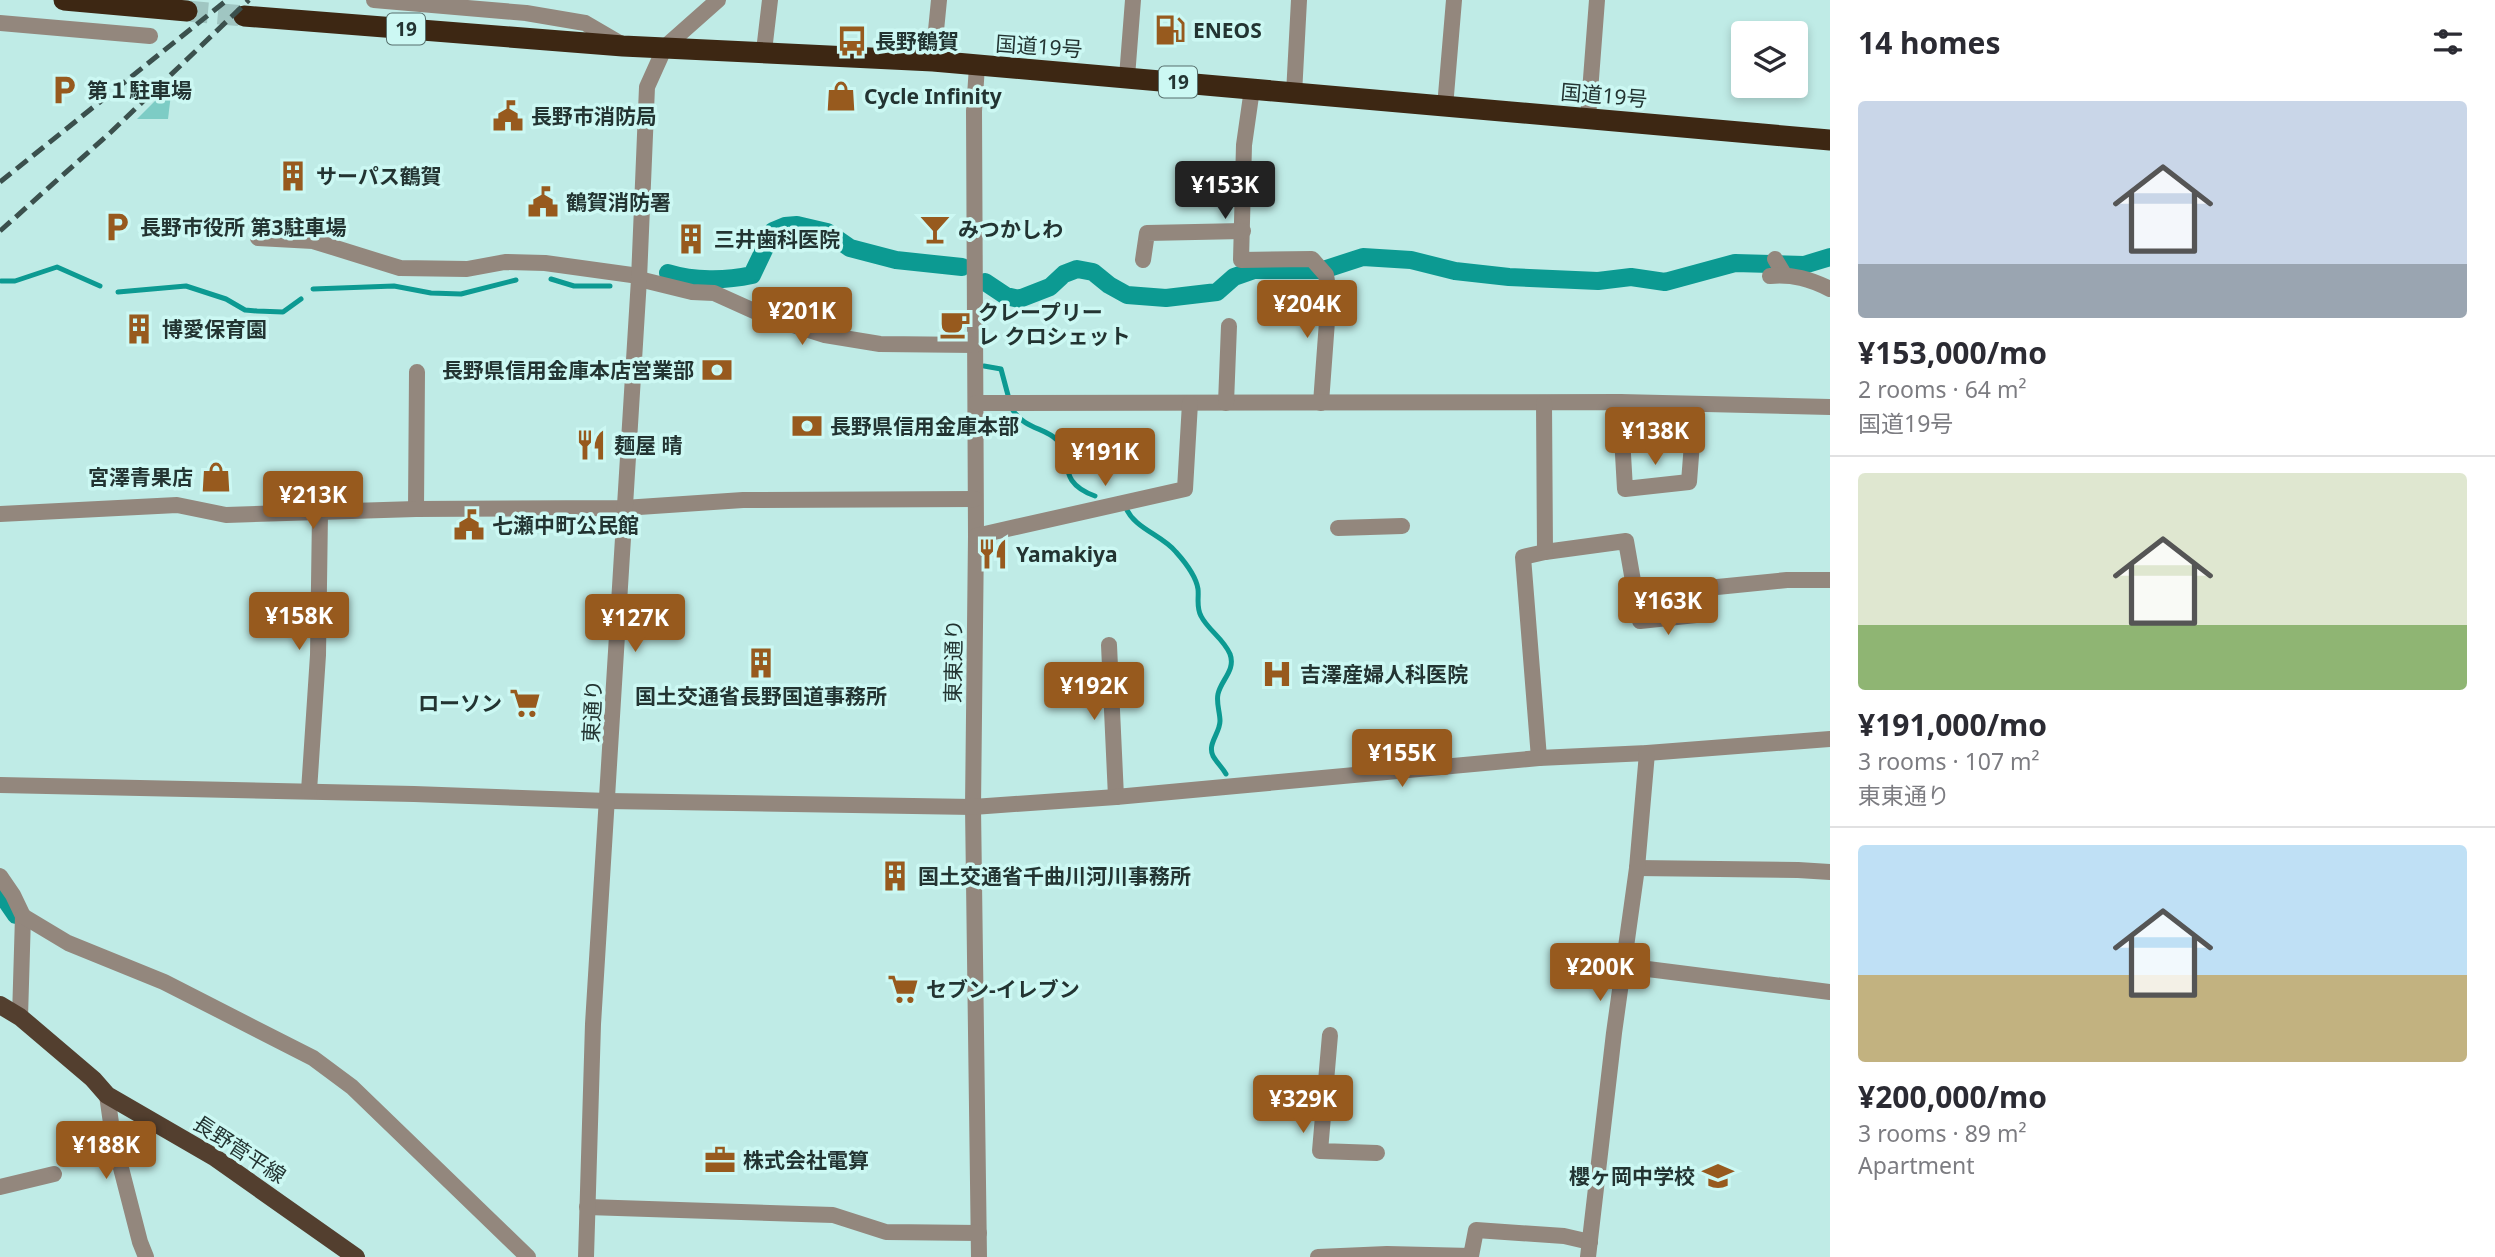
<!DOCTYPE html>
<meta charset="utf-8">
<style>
body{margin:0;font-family:"Noto Sans","Noto Sans JP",sans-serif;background:#f2f2f3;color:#2b2b33;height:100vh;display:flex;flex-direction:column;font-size:26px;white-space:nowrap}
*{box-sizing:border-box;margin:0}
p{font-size:23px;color:#7c7c81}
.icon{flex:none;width:38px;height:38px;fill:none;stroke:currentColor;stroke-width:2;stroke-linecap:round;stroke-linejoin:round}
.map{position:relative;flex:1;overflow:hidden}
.drawer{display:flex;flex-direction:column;background:#fff;width:665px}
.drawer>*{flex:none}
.tools{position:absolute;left:1731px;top:21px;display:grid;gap:14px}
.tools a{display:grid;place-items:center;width:77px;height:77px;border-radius:7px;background:#fff;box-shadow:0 4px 10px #0003;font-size:35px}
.price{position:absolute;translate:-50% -60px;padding:0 16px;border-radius:7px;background:#975a1e;color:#fff;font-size:23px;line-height:46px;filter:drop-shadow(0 2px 4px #0008)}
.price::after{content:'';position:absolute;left:50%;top:42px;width:21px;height:16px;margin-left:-10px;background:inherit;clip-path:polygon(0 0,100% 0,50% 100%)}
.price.selected{background:#222;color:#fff}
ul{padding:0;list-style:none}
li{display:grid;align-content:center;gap:14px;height:371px;padding:0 28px}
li+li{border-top:2px solid #e1e1e2}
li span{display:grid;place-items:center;height:217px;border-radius:7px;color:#555}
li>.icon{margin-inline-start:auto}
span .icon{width:126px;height:126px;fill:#fffc;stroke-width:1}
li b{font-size:30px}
h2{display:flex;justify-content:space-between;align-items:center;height:84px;padding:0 28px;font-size:30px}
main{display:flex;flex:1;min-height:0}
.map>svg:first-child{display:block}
.green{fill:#7dccc5}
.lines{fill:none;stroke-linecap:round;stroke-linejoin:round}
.stream{stroke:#0c9a92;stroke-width:5}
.canal{stroke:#0c9a92;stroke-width:18}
.highway-tunnel{stroke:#a0c6c2;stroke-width:21;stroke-dasharray:21 10;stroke-linecap:butt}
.minor{stroke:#93877d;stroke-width:16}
.major{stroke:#533f2f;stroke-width:18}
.highway{stroke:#3d2713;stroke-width:21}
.rail{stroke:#3b504d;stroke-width:5;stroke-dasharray:14 7;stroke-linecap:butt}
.labels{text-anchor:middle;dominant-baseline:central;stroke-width:7;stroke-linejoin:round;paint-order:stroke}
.shield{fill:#ccf8f3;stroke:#566f6c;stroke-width:2}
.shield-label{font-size:19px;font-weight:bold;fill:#233432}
.poi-label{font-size:21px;font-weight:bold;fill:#233432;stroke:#ccf8f3;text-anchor:start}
.street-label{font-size:21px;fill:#233432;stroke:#ccf8f3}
</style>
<main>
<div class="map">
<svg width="1830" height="1257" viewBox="0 0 1830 1257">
<rect width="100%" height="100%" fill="#bfebe6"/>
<polygon class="green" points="162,94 171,94 168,119 137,119"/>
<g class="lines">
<g class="stream">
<polyline points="551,279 574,286 610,286"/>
<polyline points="1,281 15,281 57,267 100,286"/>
<polyline points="313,289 394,286 431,293 461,294 516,280"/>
<polyline points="118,292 186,286 226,299 245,310 257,311 283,312 301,299"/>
<polyline points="984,366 1001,369 1009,399"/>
<path d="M1012 409C1024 429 1046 428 1057 440 1075 458 1054 481 1095 496"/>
<path d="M1125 506C1134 529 1161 534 1176 552 1185 562 1196 576 1198 589 1199 598 1196 607 1201 616 1208 630 1223 638 1230 654 1236 670 1221 680 1218 694 1216 703 1220 712 1220 721 1220 733 1207 744 1213 756 1217 763 1222 767 1226 774"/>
</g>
<g class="canal">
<path d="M668 273C694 281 725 281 752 275L773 231 785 226 797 225 827 232 850 248 896 260 962 267"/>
<polyline points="985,282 1006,296 1019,299 1050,287 1064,274 1077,269 1093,272 1109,285 1127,295 1166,298 1217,292 1234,277 1254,270 1323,270 1363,257 1411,260 1455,271 1509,277 1598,281 1631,277 1665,282 1735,263 1804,265 1830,257"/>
<polyline points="0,892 16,915"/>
</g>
<polyline class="highway-tunnel" points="187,11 244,16"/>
<g class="minor">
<polyline points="374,0 526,13 585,23 621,44"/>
<polyline points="0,23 150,36"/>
<polyline points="764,51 770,0"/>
<polyline points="933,61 939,0"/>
<polyline points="977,66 974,111 976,536 973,807 979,1257"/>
<polyline points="1127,77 1133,0"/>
<polyline points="1252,89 1244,145 1241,260 1312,259 1326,275 1329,294 1321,403"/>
<polyline points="1294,94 1299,0"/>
<polyline points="1445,107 1454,0"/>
<polyline points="1588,118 1597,0"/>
<polyline points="258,238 313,241 400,268 467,269 505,262 545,263 639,276"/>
<polyline points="1775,259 1784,274"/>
<polyline points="1143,260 1147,233 1243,231"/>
<path d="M1770 276C1793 274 1810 279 1830 289"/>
<polyline points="639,279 692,292 714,293 765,316 825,335 880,344 975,345"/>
<polyline points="1620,402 1625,489 1689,482 1695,404"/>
<polyline points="976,403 1620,402 1830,407"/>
<polyline points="1226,403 1229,326"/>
<polyline points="416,509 417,372"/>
<polyline points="0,514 177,505 226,515 416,509 624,508 743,500 975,499"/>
<polyline points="1338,528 1402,526"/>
<polyline points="976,536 1185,489 1190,403"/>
<polyline points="1545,552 1626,541 1640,621 1696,615 1697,589 1787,580 1830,580"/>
<polyline points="1109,645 1116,797"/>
<polyline points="1539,758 1523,557 1545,552 1544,403"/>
<polyline points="0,785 414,794 608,801 973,807 1116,797 1539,758 1647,753 1830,739"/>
<polyline points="309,791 318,655 320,513"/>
<polyline points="1637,868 1798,870 1830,872"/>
<polyline points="0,876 13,895 23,916 20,1017"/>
<polyline points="23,916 68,943 164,982 313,1058 352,1087 528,1257"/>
<polyline points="1624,966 1830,992"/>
<polyline points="1330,1035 1320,1151 1377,1153"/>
<polyline points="107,1095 113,1137 140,1242 146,1257"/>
<polyline points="0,1187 54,1174"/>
<polyline points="587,1207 833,1215 886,1232 979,1233"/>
<polyline points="586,1257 593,1024 639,279 647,87 665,47 718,0"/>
<polyline points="1318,1257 1387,1254 1471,1256 1476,1230 1564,1236 1590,1242"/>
<polyline points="1588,1257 1614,1033 1637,868 1647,753"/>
</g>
<polyline class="major" points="0,1005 20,1017 93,1079 107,1095 214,1157 356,1257"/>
<g class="highway">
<polyline points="64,0 187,11"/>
<polyline points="244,16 623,46 933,61 1830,140"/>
</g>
<g class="rail">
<polyline points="0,182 227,0"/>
<polyline points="0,231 111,132 249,0"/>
</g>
</g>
<defs>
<g id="fuel-bare" transform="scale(2.415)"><path d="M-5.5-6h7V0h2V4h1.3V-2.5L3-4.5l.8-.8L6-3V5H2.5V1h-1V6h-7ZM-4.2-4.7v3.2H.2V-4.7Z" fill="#975a1e" stroke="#ccf8f3" stroke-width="2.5" paint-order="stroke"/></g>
<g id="bus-bare" transform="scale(2.415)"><path d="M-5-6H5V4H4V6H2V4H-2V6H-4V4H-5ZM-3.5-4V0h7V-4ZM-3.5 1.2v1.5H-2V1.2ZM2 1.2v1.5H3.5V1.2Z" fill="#975a1e" stroke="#ccf8f3" stroke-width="2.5" paint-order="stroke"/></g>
<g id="parking-bare" transform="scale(2.415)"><path d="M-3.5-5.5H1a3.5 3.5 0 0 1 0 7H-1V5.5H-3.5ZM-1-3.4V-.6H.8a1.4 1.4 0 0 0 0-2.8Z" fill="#975a1e" stroke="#ccf8f3" stroke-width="2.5" paint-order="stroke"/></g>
<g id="shop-bare" transform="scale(2.415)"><path d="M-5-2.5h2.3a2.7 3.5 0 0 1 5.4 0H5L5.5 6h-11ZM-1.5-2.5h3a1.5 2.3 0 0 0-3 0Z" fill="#975a1e" stroke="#ccf8f3" stroke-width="2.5" paint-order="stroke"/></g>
<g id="civic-bare" transform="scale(2.415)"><path d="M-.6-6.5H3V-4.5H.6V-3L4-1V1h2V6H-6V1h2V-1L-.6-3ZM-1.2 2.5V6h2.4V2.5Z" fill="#975a1e" stroke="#ccf8f3" stroke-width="2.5" paint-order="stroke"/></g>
<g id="building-bare" transform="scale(2.415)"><path d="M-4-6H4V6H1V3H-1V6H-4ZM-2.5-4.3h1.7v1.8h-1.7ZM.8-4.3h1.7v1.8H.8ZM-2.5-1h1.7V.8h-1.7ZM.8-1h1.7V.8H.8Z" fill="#975a1e" stroke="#ccf8f3" stroke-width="2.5" paint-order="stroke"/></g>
<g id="bar-bare" transform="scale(2.415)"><path d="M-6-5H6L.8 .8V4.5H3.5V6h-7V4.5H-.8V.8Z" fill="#975a1e" stroke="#ccf8f3" stroke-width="2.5" paint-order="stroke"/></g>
<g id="cafe-bare" transform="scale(2.415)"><path d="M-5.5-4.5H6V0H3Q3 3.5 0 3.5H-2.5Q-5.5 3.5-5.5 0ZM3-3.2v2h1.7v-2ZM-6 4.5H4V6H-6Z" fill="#975a1e" stroke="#ccf8f3" stroke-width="2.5" paint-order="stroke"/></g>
<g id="bank-bare" transform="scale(2.415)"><path d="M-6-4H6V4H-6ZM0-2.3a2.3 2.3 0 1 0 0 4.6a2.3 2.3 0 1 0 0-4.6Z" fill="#975a1e" stroke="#ccf8f3" stroke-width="2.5" paint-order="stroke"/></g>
<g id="restaurant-bare" transform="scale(2.415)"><path d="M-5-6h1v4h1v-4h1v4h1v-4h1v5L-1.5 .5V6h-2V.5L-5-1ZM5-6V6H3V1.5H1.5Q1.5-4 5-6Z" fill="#975a1e" stroke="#ccf8f3" stroke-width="2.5" paint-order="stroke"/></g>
<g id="hospital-bare" transform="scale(2.415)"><path d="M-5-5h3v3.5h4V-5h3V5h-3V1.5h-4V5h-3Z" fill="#975a1e" stroke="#ccf8f3" stroke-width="2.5" paint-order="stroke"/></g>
<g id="supermarket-bare" transform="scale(2.415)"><path d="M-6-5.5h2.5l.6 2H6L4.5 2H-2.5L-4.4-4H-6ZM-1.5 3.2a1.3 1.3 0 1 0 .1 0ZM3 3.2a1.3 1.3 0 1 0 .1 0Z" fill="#975a1e" stroke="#ccf8f3" stroke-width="2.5" paint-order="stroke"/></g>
<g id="office-bare" transform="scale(2.415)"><path d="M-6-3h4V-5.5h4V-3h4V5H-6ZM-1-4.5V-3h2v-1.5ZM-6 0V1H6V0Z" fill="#975a1e" stroke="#ccf8f3" stroke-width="2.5" paint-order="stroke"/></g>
<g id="school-bare" transform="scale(2.415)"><path d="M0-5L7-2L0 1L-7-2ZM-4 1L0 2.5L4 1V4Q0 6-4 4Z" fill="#975a1e" stroke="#ccf8f3" stroke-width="2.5" paint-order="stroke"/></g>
</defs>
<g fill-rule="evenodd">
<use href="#fuel-bare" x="1170" y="30"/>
<use href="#bus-bare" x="852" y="41"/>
<use href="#parking-bare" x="64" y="90"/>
<use href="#shop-bare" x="841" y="96"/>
<use href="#civic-bare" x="508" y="116"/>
<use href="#building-bare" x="293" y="176"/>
<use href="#civic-bare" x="543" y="202"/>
<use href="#parking-bare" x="117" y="227"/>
<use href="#bar-bare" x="935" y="229"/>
<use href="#building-bare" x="691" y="239"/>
<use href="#cafe-bare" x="955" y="324"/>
<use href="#building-bare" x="139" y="329"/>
<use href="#bank-bare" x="717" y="370"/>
<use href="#bank-bare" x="807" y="426"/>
<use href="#restaurant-bare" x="591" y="445"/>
<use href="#shop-bare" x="216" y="477"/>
<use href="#civic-bare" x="469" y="525"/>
<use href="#restaurant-bare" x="993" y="554"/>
<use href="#building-bare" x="761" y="663"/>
<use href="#hospital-bare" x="1277" y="674"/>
<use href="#supermarket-bare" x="525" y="703"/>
<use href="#building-bare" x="895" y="876"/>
<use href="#supermarket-bare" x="903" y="989"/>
<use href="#office-bare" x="720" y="1160"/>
<use href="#school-bare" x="1718" y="1176"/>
</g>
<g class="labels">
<g class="shield">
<rect x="387" y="13.5" width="38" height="31" rx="5"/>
<rect x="1159" y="66.5" width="38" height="31" rx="5"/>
</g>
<g class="shield-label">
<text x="406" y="29">19</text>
<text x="1178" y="82">19</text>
</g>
<g class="poi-label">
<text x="1193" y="30">ENEOS</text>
<text x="875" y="41">長野鶴賀</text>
<text x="87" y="90">第１駐車場</text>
<text x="864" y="96">Cycle Infinity</text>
<text x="531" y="116">長野市消防局</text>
<text x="316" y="176">サーパス鶴賀</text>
<text x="566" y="202">鶴賀消防署</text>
<text x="140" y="227">長野市役所 第3駐車場</text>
<text x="958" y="229">みつかしわ</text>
<text x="714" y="239">三井歯科医院</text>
<text x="978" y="312">クレープリー<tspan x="978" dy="24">レ クロシェット</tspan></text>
<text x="162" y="329">博愛保育園</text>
<text x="694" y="370" text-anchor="end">長野県信用金庫本店営業部</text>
<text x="830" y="426">長野県信用金庫本部</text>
<text x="614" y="445">麺屋 晴</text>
<text x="193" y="477" text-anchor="end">宮澤青果店</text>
<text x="492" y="525">七瀬中町公民館</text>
<text x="1016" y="554">Yamakiya</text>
<text x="1300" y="674">吉澤産婦人科医院</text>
<text x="761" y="696" text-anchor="middle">国土交通省長野国道事務所</text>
<text x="502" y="703" text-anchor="end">ローソン</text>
<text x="918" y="876">国土交通省千曲川河川事務所</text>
<text x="926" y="989">セブン-イレブン</text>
<text x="743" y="1160">株式会社電算</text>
<text x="1695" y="1176" text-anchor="end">櫻ヶ岡中学校</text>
</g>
<g class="street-label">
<text transform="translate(1039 46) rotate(4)">国道19号</text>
<text transform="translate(1604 95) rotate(5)">国道19号</text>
<text transform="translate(953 661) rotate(-89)">東東通り</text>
<text transform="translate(592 711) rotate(-87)">東通り</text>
<text transform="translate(240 1149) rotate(33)">長野菅平線</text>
</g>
</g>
</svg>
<div class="tools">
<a><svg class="icon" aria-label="layers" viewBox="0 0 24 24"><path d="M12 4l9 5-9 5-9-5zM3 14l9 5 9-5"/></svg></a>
</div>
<b class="price selected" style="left:1225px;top:221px">¥153K</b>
<b class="price" style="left:1307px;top:340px">¥204K</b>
<b class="price" style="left:802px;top:347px">¥201K</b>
<b class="price" style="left:1655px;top:467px">¥138K</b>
<b class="price" style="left:1105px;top:488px">¥191K</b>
<b class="price" style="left:313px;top:531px">¥213K</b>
<b class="price" style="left:1668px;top:637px">¥163K</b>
<b class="price" style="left:299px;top:652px">¥158K</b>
<b class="price" style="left:635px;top:654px">¥127K</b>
<b class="price" style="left:1094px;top:722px">¥192K</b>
<b class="price" style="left:1402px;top:789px">¥155K</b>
<b class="price" style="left:1600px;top:1003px">¥200K</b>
<b class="price" style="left:1303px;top:1135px">¥329K</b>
<b class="price" style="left:106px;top:1181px">¥188K</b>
</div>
<section class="drawer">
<h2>14 homes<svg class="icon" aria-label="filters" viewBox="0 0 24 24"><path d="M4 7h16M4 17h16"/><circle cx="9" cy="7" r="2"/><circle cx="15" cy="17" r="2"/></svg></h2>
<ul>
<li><span style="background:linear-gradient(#c9d6e8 75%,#9aa5b1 0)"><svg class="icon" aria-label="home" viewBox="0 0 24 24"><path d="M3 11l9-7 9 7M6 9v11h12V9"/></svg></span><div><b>¥153,000/mo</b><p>2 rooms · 64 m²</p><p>国道19号</p></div></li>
<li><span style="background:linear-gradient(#dfe7d0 70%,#8fb573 0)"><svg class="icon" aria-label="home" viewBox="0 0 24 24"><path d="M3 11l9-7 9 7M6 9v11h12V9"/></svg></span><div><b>¥191,000/mo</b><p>3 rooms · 107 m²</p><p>東東通り</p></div></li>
<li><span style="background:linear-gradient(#bfe0f5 60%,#c2b280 0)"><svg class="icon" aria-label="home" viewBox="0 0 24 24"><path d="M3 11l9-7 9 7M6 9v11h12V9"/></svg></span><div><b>¥200,000/mo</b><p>3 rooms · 89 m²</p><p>Apartment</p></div></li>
</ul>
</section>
</main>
